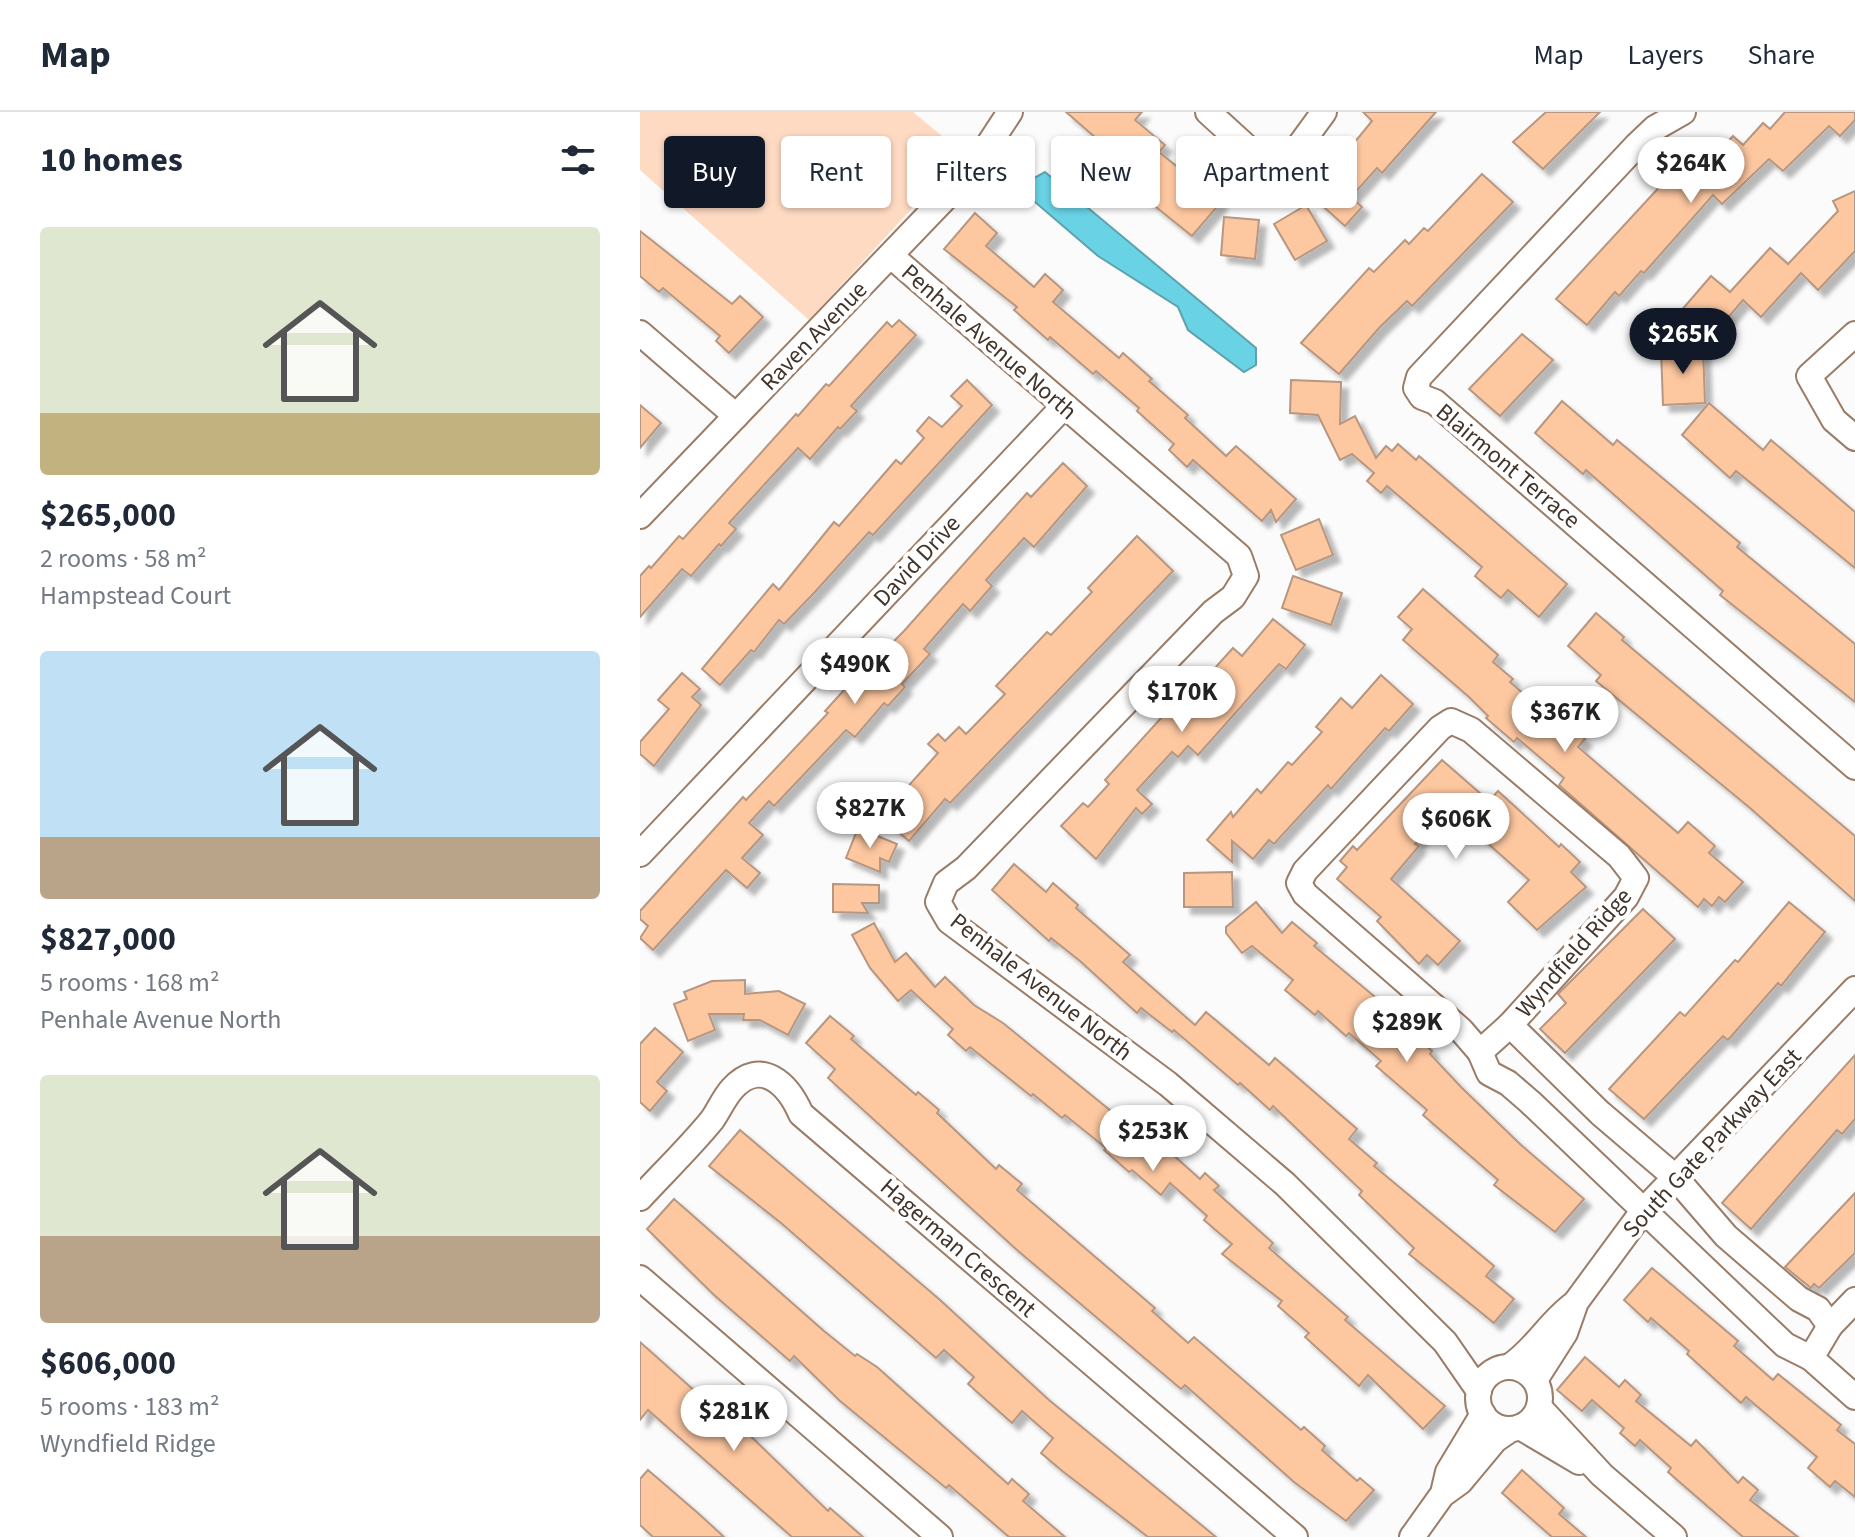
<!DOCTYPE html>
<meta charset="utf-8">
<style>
body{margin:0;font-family:"Source Sans 3",sans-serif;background:#f6f6f7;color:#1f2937;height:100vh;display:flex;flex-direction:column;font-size:30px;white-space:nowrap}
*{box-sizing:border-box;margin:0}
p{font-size:26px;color:#747a83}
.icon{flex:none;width:44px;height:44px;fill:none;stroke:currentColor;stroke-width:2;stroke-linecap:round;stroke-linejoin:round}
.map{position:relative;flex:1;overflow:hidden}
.side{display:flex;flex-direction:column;background:#fff;width:640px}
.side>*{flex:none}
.banner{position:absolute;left:24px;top:24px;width:760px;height:72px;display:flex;gap:16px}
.price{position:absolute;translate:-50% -68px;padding:0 18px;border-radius:28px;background:#fff;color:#222;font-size:26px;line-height:52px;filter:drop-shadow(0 2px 4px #0008)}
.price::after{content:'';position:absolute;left:50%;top:48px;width:24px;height:18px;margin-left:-12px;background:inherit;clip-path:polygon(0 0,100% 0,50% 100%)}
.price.selected{background:#111827;color:#fff}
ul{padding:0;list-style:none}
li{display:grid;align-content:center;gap:16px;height:424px;padding:0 40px}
li span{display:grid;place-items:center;height:248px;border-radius:8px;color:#555}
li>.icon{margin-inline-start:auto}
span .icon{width:144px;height:144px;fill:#fffc;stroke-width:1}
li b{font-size:34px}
h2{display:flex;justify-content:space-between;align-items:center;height:96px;padding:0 40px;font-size:34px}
.pill{padding:0 28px;border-radius:8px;background:#fff;box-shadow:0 2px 6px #0004;font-size:28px;line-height:72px}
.pill.selected{background:#111827;color:#fff}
header{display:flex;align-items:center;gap:48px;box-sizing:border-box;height:112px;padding:0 40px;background:#fff;border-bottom:2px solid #e0e1e3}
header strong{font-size:38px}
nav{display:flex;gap:44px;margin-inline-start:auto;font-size:28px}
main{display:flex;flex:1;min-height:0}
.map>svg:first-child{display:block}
.green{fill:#fedac2}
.water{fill:#69d2e5;stroke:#5da3ad;stroke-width:2}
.building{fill:#fdc7a0;stroke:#b79781;stroke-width:2;filter:url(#shadow)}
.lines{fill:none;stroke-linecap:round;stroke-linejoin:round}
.minor-casing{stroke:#9b7c66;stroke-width:28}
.minor{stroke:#fff;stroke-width:24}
.labels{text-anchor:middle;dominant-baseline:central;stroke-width:8;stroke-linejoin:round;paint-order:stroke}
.street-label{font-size:24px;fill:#41342a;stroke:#fff}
</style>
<header>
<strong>Map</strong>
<nav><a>Map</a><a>Layers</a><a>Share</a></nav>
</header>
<main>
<section class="side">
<h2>10 homes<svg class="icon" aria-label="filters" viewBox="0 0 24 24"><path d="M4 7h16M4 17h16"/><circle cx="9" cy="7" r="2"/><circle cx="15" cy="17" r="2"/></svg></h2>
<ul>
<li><span style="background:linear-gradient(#dfe7d0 75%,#c2b280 0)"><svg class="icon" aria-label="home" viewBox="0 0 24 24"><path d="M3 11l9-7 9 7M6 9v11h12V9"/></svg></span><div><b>$265,000</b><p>2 rooms · 58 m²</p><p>Hampstead Court</p></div></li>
<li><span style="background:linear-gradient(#bfe0f5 75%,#b9a48a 0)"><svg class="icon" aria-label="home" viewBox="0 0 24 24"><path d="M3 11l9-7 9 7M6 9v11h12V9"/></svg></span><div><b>$827,000</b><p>5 rooms · 168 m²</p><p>Penhale Avenue North</p></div></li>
<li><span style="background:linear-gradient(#dfe7d0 65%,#b9a48a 0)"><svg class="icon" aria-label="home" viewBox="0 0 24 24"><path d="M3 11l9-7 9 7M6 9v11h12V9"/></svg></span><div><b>$606,000</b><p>5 rooms · 183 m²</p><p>Wyndfield Ridge</p></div></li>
</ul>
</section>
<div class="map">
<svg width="1215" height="1425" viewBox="0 0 1215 1425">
<defs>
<filter id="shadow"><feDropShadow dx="7" dy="7" stdDeviation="2" flood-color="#0004"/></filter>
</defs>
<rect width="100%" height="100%" fill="#fbfbfb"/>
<polygon class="green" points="0,0 273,0 319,38 313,52 169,208 0,58"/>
<polygon class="water" points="405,60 616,236 616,253 604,260 548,218 538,195 458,144 388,84 385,71"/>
<g class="building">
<polygon points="426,0 502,0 495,8 525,33 519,40 581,90 552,124 495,78 500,71 469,44 472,40"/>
<polygon points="723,0 796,0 742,61 737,56 711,85 722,95 705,114 676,88 697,64 691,59 732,9"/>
<polygon points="906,0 960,0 903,57 873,30"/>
<polygon points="1145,0 1215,0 1215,8 1200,24 1189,14 1143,59 1129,47 1082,92 1073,83 1004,161 1001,159 979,184 975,180 947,213 916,187 1036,57 1044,64 1063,43 1070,49 1093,24 1103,33 1123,11 1130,17"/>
<polygon points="842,62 873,90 772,194 767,189 739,216 699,262 661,231 729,156 734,160 765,128 769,132 784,116 788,119"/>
<polygon points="1215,79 1215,139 1178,178 1161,161 1121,205 1103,188 1065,233 1034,207 1071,164 1090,180 1130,136 1148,152 1198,99 1193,89"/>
<polygon points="666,93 687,129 655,148 634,112"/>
<polygon points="335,101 357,121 346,134 394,175 405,162 423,178 413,190 479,246 483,241 512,267 509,269 548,303 545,306 586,344 596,334 656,387 636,410 631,398 622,409 553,348 547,355 529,338 534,332 497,299 499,296 456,259 453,262 410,225 408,228 374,198 377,195 304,137"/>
<polygon points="584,105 619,108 615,147 581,143"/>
<polygon points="0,119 92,192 100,184 123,205 89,241 76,229 80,224 23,176 19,180 0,164"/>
<polygon points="259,208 276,223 211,294 217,299 200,317 198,315 170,347 158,336 89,411 96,417 81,434 79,432 51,464 42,457 0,505 0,464 9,454 11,456 39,424 43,427 156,302 158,304 186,272 189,274 247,210 252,215"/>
<polygon points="882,222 913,248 860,304 829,277"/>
<polygon points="1063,236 1065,291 1023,293 1021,238"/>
<polygon points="327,268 352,293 233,423 229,420 174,481 144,512 139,508 114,540 111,538 80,573 62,557 133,472 139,478 194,410 199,414 256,348 261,352 284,326 277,319 289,305 302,315 322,294 311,284"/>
<polygon points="651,268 701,270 700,312 715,304 736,346 746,334 752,339 758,332 776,348 779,344 927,472 899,505 868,478 861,486 835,464 842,455 747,374 741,381 727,369 734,361 712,342 700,348 678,303 650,301"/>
<polygon points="922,289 973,333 977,328 1032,374 1100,431 1097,435 1215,532 1215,590 1080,483 1083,479 946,358 943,362 895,321"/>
<polygon points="1069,291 1123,338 1131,328 1215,400 1215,456 1096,359 1090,366 1042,323"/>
<polygon points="0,293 21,311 0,336"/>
<polygon points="423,351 447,374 394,435 384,426 346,468 352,474 330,499 323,492 284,537 290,542 262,572 265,575 248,594 244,591 215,625 206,618 134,694 129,689 109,711 123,723 102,746 120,761 107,776 86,758 13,838 0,826 8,814 0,807 0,799 103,685 106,688 188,601 185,599 240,538 242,541 264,519 387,381 391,385"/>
<polygon points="679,407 693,443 656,458 641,423"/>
<polygon points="497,424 533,459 310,691 305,687 269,729 237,701 258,676 263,680 298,641 288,632 298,622 305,629 319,615 326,622 365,582 356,574 407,520 411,523 452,480 448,476"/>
<polygon points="653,464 702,481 691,513 642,496"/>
<polygon points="783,477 858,543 853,550 873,567 870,570 914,608 917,603 945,627 938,635 1038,721 1048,710 1075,734 1069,741 1103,770 1085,790 1079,785 1072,794 1064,787 1058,795 919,673 924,666 877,626 874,630 846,606 848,604 829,585 763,528 772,517 758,505"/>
<polygon points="956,501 984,525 982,528 1215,724 1215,789 1110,696 956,569 961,563 928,534"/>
<polygon points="633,507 665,533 646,557 639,552 558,643 548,634 538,645 532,640 497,678 512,692 502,702 496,696 456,747 421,714 443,691 448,695 469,672 465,668 530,596 533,598 562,566 564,568 593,536 602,544"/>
<polygon points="42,561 60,577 52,585 61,593 14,654 0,642 0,630 29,597 18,588"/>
<polygon points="741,563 773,592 749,619 745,616 691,677 688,673 634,732 629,728 613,747 592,729 592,750 567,728 591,700 593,705 617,677 621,681 648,650 652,653 682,620 676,615 701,586 712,596"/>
<polygon points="802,648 849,689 858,679 919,735 921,732 940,750 931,760 946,775 897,818 868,790 889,768 808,696 775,732 779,734 751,767 820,829 798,853 787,843 779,852 737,809 741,805 697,767 707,755 700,749 713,734 717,738"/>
<polygon points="218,716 257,732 249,750 240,746 240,760 206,746"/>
<polygon points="374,752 406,780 413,771 438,793 436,796 490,843 483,850 555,913 566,900 629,953 635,946 717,1017 709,1027 737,1051 734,1054 854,1154 846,1164 874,1187 854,1211 769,1142 774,1136 719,1083 722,1079 633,994 630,998 600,971 598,973 534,918 532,920 501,896 497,901 440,849 411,826 409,829 352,778"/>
<polygon points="592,760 593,795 544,795 544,761"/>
<polygon points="193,772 239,773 239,791 222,791 228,801 193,800"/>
<polygon points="616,790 642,821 652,810 677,831 674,834 765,910 763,913 792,939 790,942 821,975 881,1033 944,1087 915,1120 854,1073 858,1068 783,1003 787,998 736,954 741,949 709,921 706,924 678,899 675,903 645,878 653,868 612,834 602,841 586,821 586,815"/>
<polygon points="1149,790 1185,820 1141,874 1138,871 1088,928 1083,924 1004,1007 969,977 1040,900 1045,904 1095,848 1098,850"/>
<polygon points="1003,797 1035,827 925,941 900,917 926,891 918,882"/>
<polygon points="234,811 255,850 266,841 295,875 305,865 334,893 363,911 487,1012 492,1006 560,1067 565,1061 579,1074 574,1078 633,1131 629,1136 708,1205 705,1208 805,1294 783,1317 728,1263 719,1274 665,1225 669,1221 638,1194 642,1189 582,1142 592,1132 564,1108 567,1104 530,1071 521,1083 492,1058 489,1060 464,1038 466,1036 425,1003 422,1006 393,982 391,984 330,935 326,939 308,923 313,917 271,878 258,889 230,856 212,823"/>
<polygon points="105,868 105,882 139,879 165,892 148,923 120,908 103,908 104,902 69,902 75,918 48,929 34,892 47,887 44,880 72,869"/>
<polygon points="190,904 214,924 211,927 276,983 278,980 299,998 297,1001 356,1057 359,1053 382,1072 377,1078 515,1196 512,1199 548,1231 554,1225 661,1318 664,1315 685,1334 682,1338 717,1369 720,1366 734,1378 706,1409 654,1370 545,1273 541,1277 377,1138 188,966 195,957 166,931"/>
<polygon points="15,916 43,940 17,970 27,979 10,999 0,990 0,932"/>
<polygon points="1215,943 1215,1007 1202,1022 1197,1018 1111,1117 1082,1091"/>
<polygon points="100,1018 299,1187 409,1288 576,1425 508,1425 421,1358 401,1341 413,1326 382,1299 372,1311 328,1272 334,1265 304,1238 296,1246 141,1111 69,1054"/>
<polygon points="1215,1081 1215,1141 1179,1176 1174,1172 1171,1176 1145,1155"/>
<polygon points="34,1087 184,1219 215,1244 217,1242 237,1255 368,1372 372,1367 389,1382 383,1389 425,1425 369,1425 309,1373 306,1376 200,1289 154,1244 150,1249 74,1183 7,1117"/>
<polygon points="1012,1156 1098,1229 1094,1234 1133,1268 1138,1262 1201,1313 1197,1318 1215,1332 1215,1385 1195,1369 1190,1375 1168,1356 1177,1345 1106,1285 1101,1291 1047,1242 1049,1239 1011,1206 1008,1210 984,1188"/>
<polygon points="0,1230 66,1289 68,1286 94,1308 188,1399 190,1396 223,1425 152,1425 8,1298 0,1308"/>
<polygon points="945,1245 979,1275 985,1268 1001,1283 996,1289 1051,1334 1056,1328 1098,1371 1103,1365 1118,1378 1110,1388 1158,1425 1103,1425 1028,1360 1031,1356 1000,1328 995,1334 980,1321 984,1316 952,1288 942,1299 917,1278"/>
<polygon points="8,1358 59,1402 84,1425 13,1425 0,1413 0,1367"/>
<polygon points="882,1358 924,1396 919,1402 946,1425 912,1425 862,1381"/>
</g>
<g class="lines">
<g class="minor-casing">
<g id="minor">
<polyline points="568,0 612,40 637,52 657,37 684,0"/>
<polyline points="1043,0 1015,16 996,34 779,265 776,276 782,285 795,290 1215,655"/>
<polyline points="251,144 599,444 606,464 593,485 573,500 326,756 306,771 298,790 309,809 528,972 645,1072 805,1230 839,1279"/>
<polyline points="0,221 96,304"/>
<polyline points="1215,222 1169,264 1194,308 1215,326"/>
<polyline points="0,404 332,58 370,0"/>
<polygon points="811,609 831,618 979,744 996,766 986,785 870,913 840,940 821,918 665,782 659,771 665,759 800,616"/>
<polyline points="0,742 423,295"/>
<polyline points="870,913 960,1001 1035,1065 1086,1124 1159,1187 1178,1197 1190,1214"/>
<polyline points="840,940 849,961 868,971 890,990 1145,1233 1171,1246"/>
<path d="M0 1086C24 1060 50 1035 72 1008 79 998 84 986 92 977 121 945 148 972 161 1002L655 1425"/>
<polyline points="0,1166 300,1425"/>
<polyline points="1215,1188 1190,1214 1171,1246 1215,1285"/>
<path d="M870 1254C895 1238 909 1210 934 1192"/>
<circle cx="869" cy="1286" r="31"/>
<polyline points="895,1268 925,1221 936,1190 1003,1099 1215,877"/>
<polyline points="899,1295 962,1363 1034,1425"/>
<polyline points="880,1315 939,1350"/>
<polyline points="804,1377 808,1360 843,1302"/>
<polyline points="772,1425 802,1383 820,1370 855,1328 871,1317"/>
</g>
</g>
<use href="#minor" class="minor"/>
</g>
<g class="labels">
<g class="street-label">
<text transform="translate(174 224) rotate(-46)">Raven Avenue</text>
<text transform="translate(349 230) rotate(41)">Penhale Avenue North</text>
<text transform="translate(868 354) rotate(40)">Blairmont Terrace</text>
<text transform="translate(277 449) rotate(-47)">David Drive</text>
<text transform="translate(934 841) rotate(-49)">Wyndfield Ridge</text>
<text transform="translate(401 875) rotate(38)">Penhale Avenue North</text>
<text transform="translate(1072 1031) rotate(-47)">South Gate Parkway East</text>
<text transform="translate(318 1136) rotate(41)">Hagerman Crescent</text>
</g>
</g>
</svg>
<b class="price" style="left:1051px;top:93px">$264K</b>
<b class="price selected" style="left:1043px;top:264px">$265K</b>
<b class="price" style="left:215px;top:594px">$490K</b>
<b class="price" style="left:542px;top:622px">$170K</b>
<b class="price" style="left:925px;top:642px">$367K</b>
<b class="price" style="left:230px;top:738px">$827K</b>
<b class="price" style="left:816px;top:749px">$606K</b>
<b class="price" style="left:767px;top:952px">$289K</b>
<b class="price" style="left:513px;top:1061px">$253K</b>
<b class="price" style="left:94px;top:1341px">$281K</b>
<div class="banner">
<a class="pill selected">Buy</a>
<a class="pill">Rent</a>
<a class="pill">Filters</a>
<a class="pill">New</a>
<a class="pill">Apartment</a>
</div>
</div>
</main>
